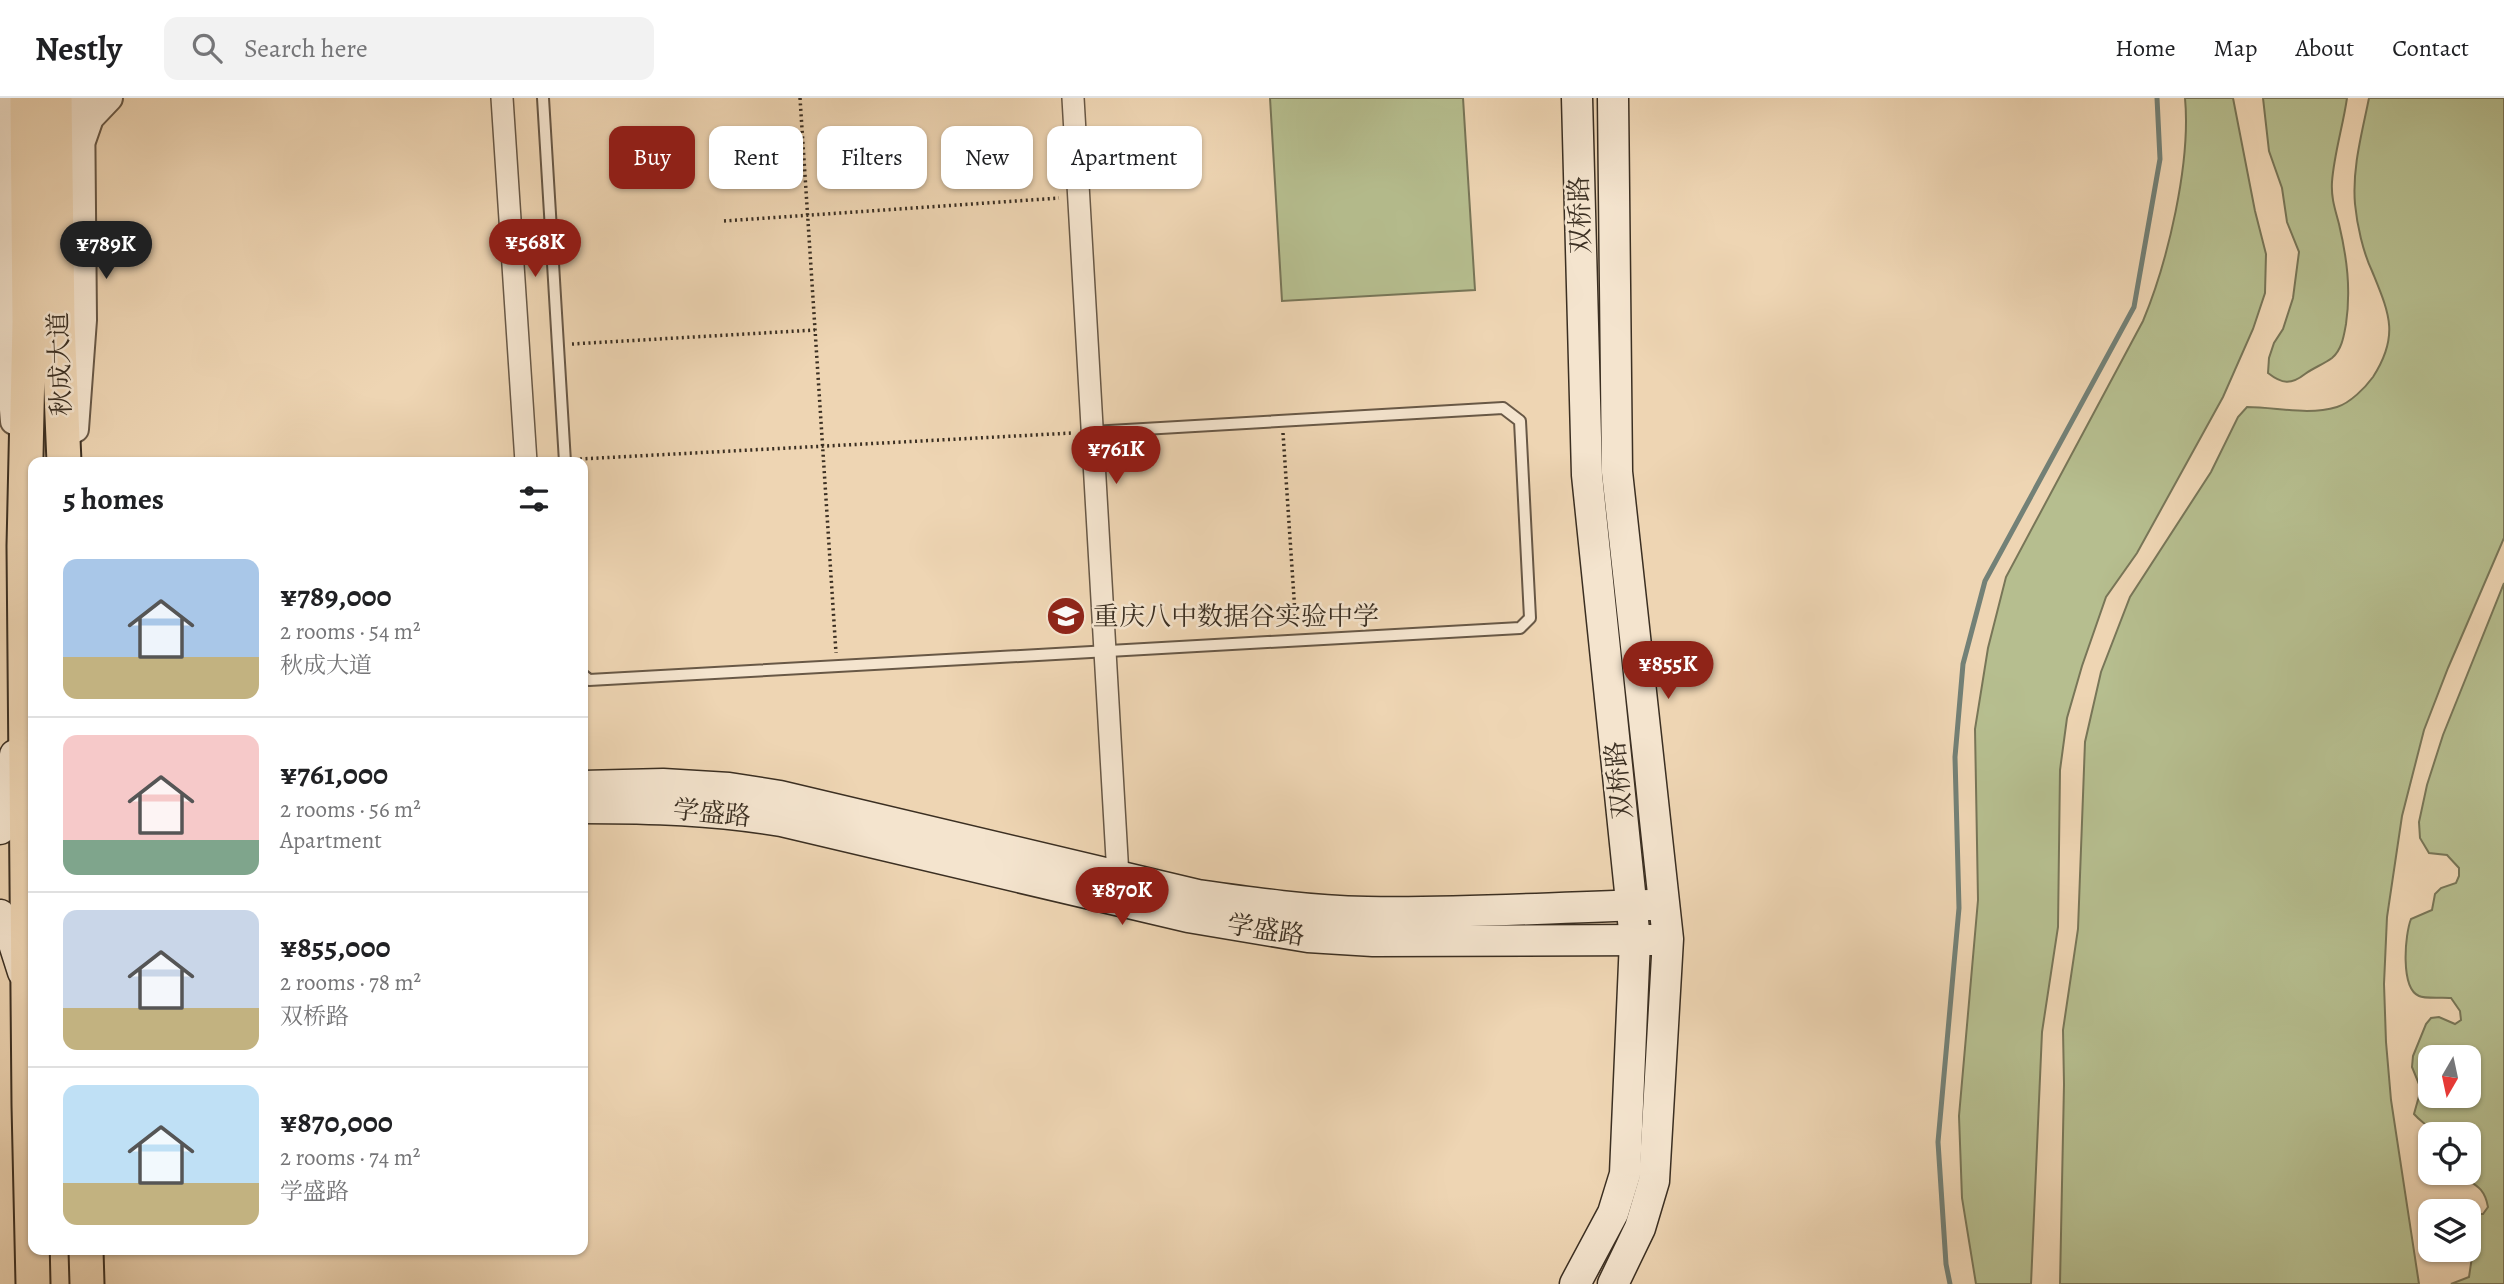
<!DOCTYPE html>
<meta charset="utf-8">
<style>
body{margin:0;font-family:Alegreya,"Noto Serif SC",serif;background:#f2f2f2;color:#202124;height:100vh;display:flex;flex-direction:column;font-size:26px;white-space:nowrap}
*{box-sizing:border-box;margin:0}
p{font-size:23px;color:#757577}
.icon{flex:none;width:38px;height:38px;fill:none;stroke:currentColor;stroke-width:2;stroke-linecap:round;stroke-linejoin:round}
.map{position:relative;flex:1;overflow:hidden}
.sheet{position:absolute;left:28px;top:359px;width:560px;height:798px;display:flex;flex-direction:column;background:#fff;border-radius:14px;box-shadow:0 2px 5px #0004}
.sheet>*{flex:none}
.banner{position:absolute;left:609px;top:28px;width:665px;height:63px;display:flex;gap:14px}
.needle{width:46px;rotate:189deg}
.buttons{position:absolute;left:2418px;top:947px;display:grid;gap:14px}
.buttons a{display:grid;place-items:center;width:63px;height:63px;border-radius:14px;background:#fff;box-shadow:0 2px 5px #0004;font-size:35px}
.price{position:absolute;translate:-50% -60px;padding:0 16px;border-radius:24px;background:#8f2418;color:#fff;font-size:23px;line-height:46px;filter:drop-shadow(0 2px 4px #0008)}
.price::after{content:'';position:absolute;left:50%;top:42px;width:21px;height:16px;margin-left:-10px;background:inherit;clip-path:polygon(0 0,100% 0,50% 100%)}
.price.current{background:#222;color:#fff}
ul{padding:0;list-style:none}
li{display:flex;align-items:center;gap:21px;height:175px;padding:0 35px}
li+li{border-top:2px solid #e0e0e0}
li span{display:grid;place-items:center;flex:none;width:196px;height:140px;border-radius:14px;color:#555}
li>.icon{margin-inline-start:auto}
span .icon{width:84px;height:84px;fill:#fffc;stroke-width:1}
li b{font-size:30px}
h2{display:flex;justify-content:space-between;align-items:center;height:84px;padding:0 35px;font-size:30px}
.chip{padding:0 24px;border-radius:14px;background:#fff;box-shadow:0 2px 5px #0004;font-size:24px;line-height:63px}
.chip.current{background:#8f2418;color:#fff}
header{display:flex;align-items:center;gap:42px;box-sizing:border-box;height:98px;padding:0 35px;background:#fff;border-bottom:2px solid #e0e0e0}
header strong{font-size:33px}
nav{display:flex;gap:38px;margin-inline-start:auto;font-size:24px}
.search{width:490px;height:63px;background:#f2f2f2;display:flex;align-items:center;gap:18px;box-sizing:border-box;padding:0 24px;border-radius:14px;color:#757577;font-size:26px}
.map>svg:first-child{display:block}
.green{fill:#b6be8f;stroke:#787658;stroke-width:2;fill-rule:evenodd}
.lines{fill:none;stroke-linecap:round;stroke-linejoin:round}
.stream{stroke:#738177;stroke-width:5}
.service-casing{stroke:#685846;stroke-width:14}
.minor-casing{stroke:#685846;stroke-width:24}
.tertiary-casing{stroke:#685846;stroke-width:30}
.secondary-casing{stroke:#3b2f22;stroke-width:33}
.primary-casing{stroke:#3b2f22;stroke-width:37}
.path{stroke:#3b2f22;stroke-width:3.5;stroke-dasharray:2 3.5;stroke-linecap:butt}
.service{stroke:#f4e4ce;stroke-width:10}
.minor{stroke:#f4e4ce;stroke-width:21}
.tertiary{stroke:#f4e4ce;stroke-width:26}
.secondary{stroke:#f4e4ce;stroke-width:30}
.primary{stroke:#eed5b3;stroke-width:33}
.labels{text-anchor:middle;dominant-baseline:central;stroke-width:5;stroke-linejoin:round;paint-order:stroke}
.street-label{font-size:26px;fill:#3b2f22;stroke:#f4e4ce}
.poi-label{font-size:26px;fill:#3b2f22;stroke:#f4e4ce;text-anchor:start}
</style>
<header>
<strong>Nestly</strong>
<div class="search"><svg class="icon" aria-label="search" viewBox="0 0 24 24"><circle cx="10" cy="10" r="6"/><path d="M15 15l6 6"/></svg>Search here</div>
<nav><a>Home</a><a>Map</a><a>About</a><a>Contact</a></nav>
</header>
<div class="map">
<svg width="2504" height="1186" viewBox="0 0 2504 1186">
<rect width="100%" height="100%" fill="#eed5b3"/>
<filter id="stains"><feTurbulence type="fractalNoise" baseFrequency=".00286" numOctaves="4"/><feColorMatrix values="0 0 0 0 .2 0 0 0 0 .09 0 0 0 0 .02 0 0 0 .5 -.17"/></filter>
<radialGradient id="worn" r=".72"><stop offset=".6" stop-color="#630" stop-opacity="0"/><stop offset="1" stop-color="#630" stop-opacity=".3"/></radialGradient>
<g class="green">
<polygon points="1270,0 1463,0 1475,192 1282,203"/>
<path d="M2185 0H2233L2255 113 2266 156 2265 195 2253 231 2223 299 2137 455 2106 499 2082 568 2067 620 2060 672 2058 829 2042 934 2031 1186H1976L1962 1100 1959 1018 1978 802 1975 631 1988 550 2006 479 2143 223C2168 163 2191 65 2185 0Z"/>
<path d="M2263 0H2347C2343 28 2334 56 2332 84 2331 100 2335 111 2339 126 2347 160 2351 191 2346 226 2344 237 2342 252 2332 260 2324 266 2313 270 2305 276 2291 287 2282 286 2268 275L2269 260 2274 245 2283 231 2293 200 2299 154 2287 124 2282 90 2269 53Z"/>
<path d="M2369 0H2504V440L2448 570 2424 632 2402 718 2387 819 2384 886 2386 944 2391 1002 2419 1186H2060L2064 986 2063 932 2078 831 2085 644 2101 574 2130 499 2211 374 2238 319 2247 309C2277 309 2307 318 2337 309 2350 305 2365 290 2373 279 2400 237 2389 215 2372 173 2363 154 2357 127 2355 106 2352 70 2362 35 2369 0Z"/>
<path d="M2504 485V1186H2451L2469 1179 2473 1152 2469 1149V1116H2483L2488 1109C2484 1087 2473 1087 2458 1075L2469 1074V1036H2434C2428 1027 2421 1024 2414 1016L2421 991 2412 969 2413 958 2426 926 2431 920 2439 919 2455 926 2461 922 2460 913 2451 900C2443 899 2425 901 2419 898 2400 890 2405 836 2411 821L2432 812 2435 796 2441 790 2456 785 2459 778V770L2447 757 2429 755 2420 740 2419 724 2427 687 2443 637ZM2431 959H2469V998H2431Z"/>
</g>
<g class="lines">
<polyline class="stream" points="1950,1186 1946,1166 1938,1044 1959,810 1955,659 1963,566 1985,483 2134,209 2160,61 2157,0"/>
<g class="service-casing">
<g id="service">
<polyline points="543,0 565,364"/>
<polyline points="583,577 589,582 1520,530 1530,520 1520,323 1503,310 1092,334"/>
</g>
</g>
<g class="minor-casing">
<g id="minor">
<polyline points="502,0 526,364"/>
<polyline points="1073,0 1118,778"/>
</g>
</g>
<g class="tertiary-casing">
<g id="tertiary">
<polyline points="3,0 4,208 14,323"/>
<polyline points="83,40 90,20 109,0"/>
<polyline points="75,331 83,222 81,0"/>
</g>
</g>
<g class="secondary-casing">
<g id="secondary">
<polyline points="1613,0 1617,374 1668,841 1654,1083 1640,1130 1613,1186"/>
<path d="M583 688 663 686 729 690 780 698 1198 797C1254 805 1310 813 1367 814 1461 816 1556 809 1650 807"/>
<path d="M583 710C652 710 713 712 781 723L1188 819 1308 839 1373 843 1653 842"/>
<polyline points="0,731 7,715 15,657"/>
<polyline points="0,817 8,827 23,874"/>
<polyline points="1575,1186 1613,1115 1625,1076 1635,842 1587,377 1577,0"/>
</g>
</g>
<g class="primary-casing">
<g id="primary">
<polyline points="27,0 29,224 24,448 29,1007 33,1186"/>
<polyline points="55,0 58,226 64,364"/>
<polyline points="86,1152 87,1186"/>
</g>
</g>
<g class="path">
<polyline points="800,0 836,555"/>
<polyline points="724,123 1059,100"/>
<polyline points="572,246 815,232"/>
<polyline points="1283,335 1296,530"/>
<polyline points="580,361 1072,335"/>
</g>
<use href="#service" class="service"/>
<use href="#minor" class="minor"/>
<use href="#tertiary" class="tertiary"/>
<use href="#secondary" class="secondary"/>
<use href="#primary" class="primary"/>
</g>
<defs>
<g id="school-disc" transform="scale(2.0125)"><circle r="9.5" fill="#8f2418" stroke="#f4e4ce"/><path d="M0-5L7-2L0 1L-7-2ZM-4 1L0 2.5L4 1V4Q0 6-4 4Z" fill="#fff"/></g>
</defs>
<g fill-rule="evenodd">
<use href="#school-disc" x="1066" y="518"/>
</g>
<g class="labels">
<g class="street-label">
<text transform="translate(1580 117) rotate(-92)">双桥路</text>
<text transform="translate(60 266) rotate(-92)">秋成大道</text>
<text transform="translate(1619 682) rotate(-96)">双桥路</text>
<text transform="translate(712 715) rotate(6)">学盛路</text>
<text transform="translate(1266 832) rotate(9)">学盛路</text>
</g>
<g class="poi-label">
<text x="1093" y="518">重庆八中数据谷实验中学</text>
</g>
</g>
<rect width="100%" height="100%" filter="url(#stains)"/>
<rect width="100%" height="100%" fill="url(#worn)"/>
</svg>
<div class="buttons">
<a><svg class="needle" viewBox="-14 -14 28 28"><path d="M0-13l5 13h-10z" fill="#e53935"/><path d="M0 13l5-13h-10z" fill="#757577"/></svg></a>
<a><svg class="icon" aria-label="locate" viewBox="0 0 24 24"><circle cx="12" cy="12" r="6"/><path d="M12 2v4M12 18v4M2 12h4M18 12h4"/></svg></a>
<a><svg class="icon" aria-label="layers" viewBox="0 0 24 24"><path d="M12 4l9 5-9 5-9-5zM3 14l9 5 9-5"/></svg></a>
</div>
<b class="price" style="left:535px;top:181px">¥568K</b>
<b class="price current" style="left:106px;top:183px">¥789K</b>
<b class="price" style="left:1116px;top:388px">¥761K</b>
<b class="price" style="left:1668px;top:603px">¥855K</b>
<b class="price" style="left:1122px;top:829px">¥870K</b>
<div class="banner">
<a class="chip current">Buy</a>
<a class="chip">Rent</a>
<a class="chip">Filters</a>
<a class="chip">New</a>
<a class="chip">Apartment</a>
</div>
<section class="sheet">
<h2>5 homes<svg class="icon" aria-label="filters" viewBox="0 0 24 24"><path d="M4 7h16M4 17h16"/><circle cx="9" cy="7" r="2"/><circle cx="15" cy="17" r="2"/></svg></h2>
<ul>
<li><span style="background:linear-gradient(#a9c7e8 70%,#c2b280 0)"><svg class="icon" aria-label="home" viewBox="0 0 24 24"><path d="M3 11l9-7 9 7M6 9v11h12V9"/></svg></span><div><b>¥789,000</b><p>2 rooms · 54 m²</p><p>秋成大道</p></div></li>
<li><span style="background:linear-gradient(#f6c9c9 75%,#7fa58c 0)"><svg class="icon" aria-label="home" viewBox="0 0 24 24"><path d="M3 11l9-7 9 7M6 9v11h12V9"/></svg></span><div><b>¥761,000</b><p>2 rooms · 56 m²</p><p>Apartment</p></div></li>
<li><span style="background:linear-gradient(#c9d6e8 70%,#c2b280 0)"><svg class="icon" aria-label="home" viewBox="0 0 24 24"><path d="M3 11l9-7 9 7M6 9v11h12V9"/></svg></span><div><b>¥855,000</b><p>2 rooms · 78 m²</p><p>双桥路</p></div></li>
<li><span style="background:linear-gradient(#bfe0f5 70%,#c2b280 0)"><svg class="icon" aria-label="home" viewBox="0 0 24 24"><path d="M3 11l9-7 9 7M6 9v11h12V9"/></svg></span><div><b>¥870,000</b><p>2 rooms · 74 m²</p><p>学盛路</p></div></li>
</ul>
</section>
</div>
